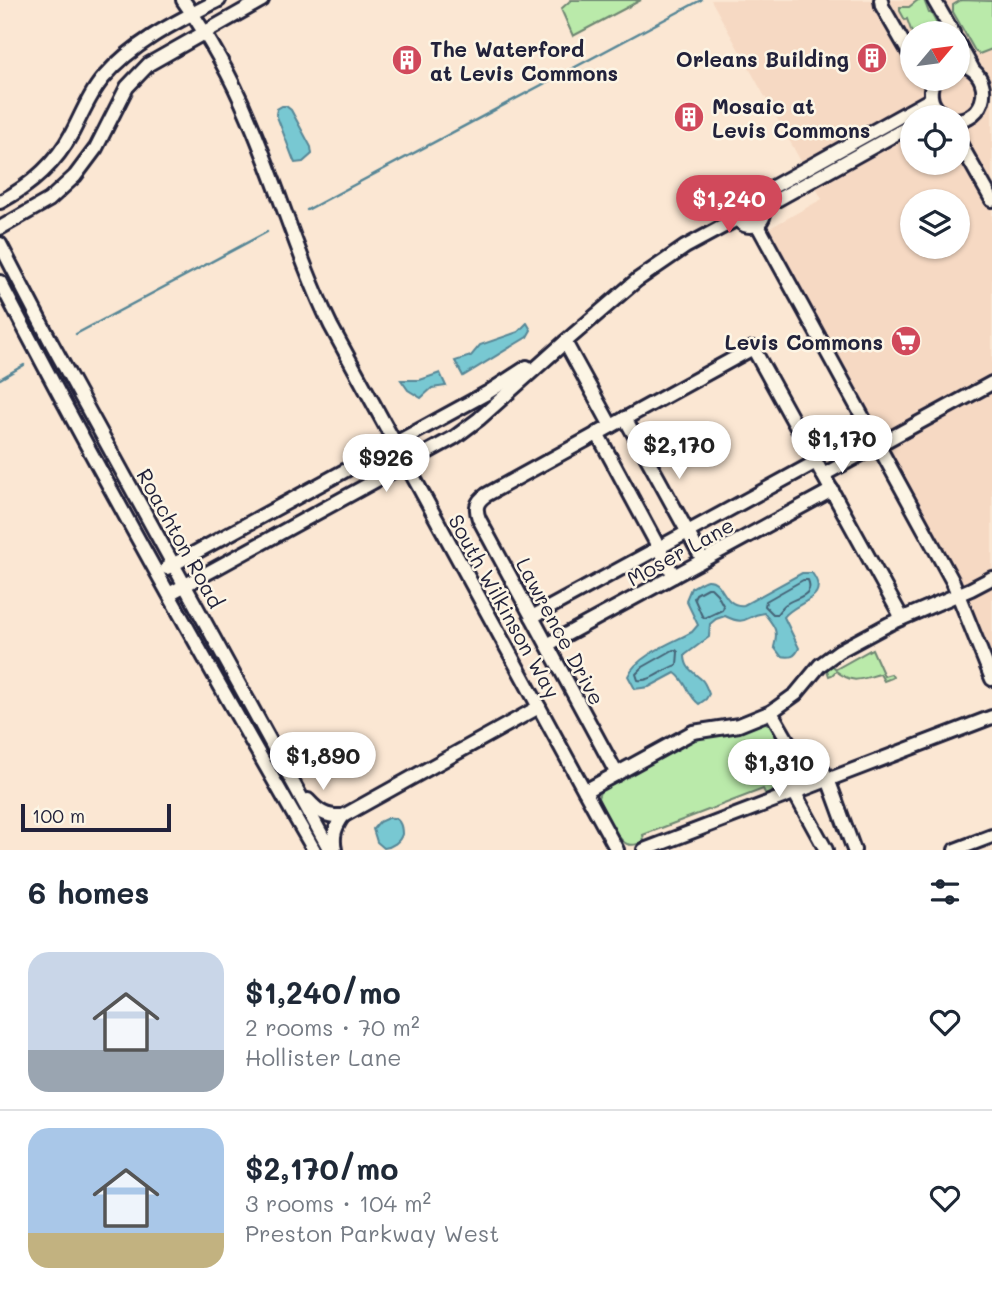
<!DOCTYPE html>
<meta charset="utf-8">
<style>
body{margin:0;font-family:Mali,sans-serif;background:#f6f6f7;color:#1f2937;height:100vh;display:flex;flex-direction:column;font-size:26px;white-space:nowrap}
*{box-sizing:border-box;margin:0}
p{font-size:23px;color:#747a83}
.icon{flex:none;width:38px;height:38px;fill:none;stroke:currentColor;stroke-width:2;stroke-linecap:round;stroke-linejoin:round}
.map{position:relative;height:850px;overflow:hidden}
.panel{display:flex;flex-direction:column;background:#fff;flex:1}
.panel>*{flex:none}
.needle{width:46px;rotate:61deg}
.tools{position:absolute;left:900px;top:21px;display:grid;gap:14px}
.tools a{display:grid;place-items:center;width:70px;height:70px;border-radius:50%;background:#fff;box-shadow:0 2px 5px #0004;font-size:35px}
.scale{position:absolute;left:21px;bottom:18px;width:150px;box-sizing:border-box;padding-left:7px;border:4px solid #22223b;border-top:0;font-size:19px;line-height:24px;white-space:nowrap;color:#22223b;-webkit-text-stroke:5px #fcf5e5;paint-order:stroke}
.price{position:absolute;translate:-50% -60px;padding:0 16px;border-radius:24px;background:#fff;color:#222;font-size:23px;line-height:46px;filter:drop-shadow(0 2px 4px #0008)}
.price::after{content:'';position:absolute;left:50%;top:42px;width:21px;height:16px;margin-left:-10px;background:inherit;clip-path:polygon(0 0,100% 0,50% 100%)}
.price.on{background:#d1495b;color:#fff}
ul{padding:0;list-style:none}
li{display:flex;align-items:center;gap:21px;height:175px;padding:0 28px}
li+li{border-top:2px solid #e0e1e3}
li span{display:grid;place-items:center;flex:none;width:196px;height:140px;border-radius:21px;color:#555}
li>.icon{margin-inline-start:auto}
span .icon{width:84px;height:84px;fill:#fffc;stroke-width:1}
li b{font-size:30px}
h2{display:flex;justify-content:space-between;align-items:center;height:84px;padding:0 28px;font-size:30px}
.map>svg:first-child{display:block}
.built{fill:#f6d9c3;fill-rule:evenodd}
.green{fill:#baeaaa;stroke:#6e8672;stroke-width:2}
.water{fill:#78c8d2;stroke:#568696;stroke-width:2}
.lines{fill:none;stroke-linecap:round;stroke-linejoin:round}
.shore{stroke:#446477;stroke-width:2}
.stream{stroke:#568696;stroke-width:2.5}
.minor-casing{stroke:#22223b;stroke-width:18}
.minor{stroke:#fcf5e5;stroke-width:12}
.labels{text-anchor:middle;dominant-baseline:central;stroke-width:5;stroke-linejoin:round;paint-order:stroke}
.poi-label{font-size:21px;font-weight:bold;fill:#22223b;stroke:#fcf5e5;text-anchor:start}
.street-label{font-size:21px;fill:#22223b;stroke:#fcf5e5}
</style>
<div class="map">
<svg width="992" height="850" viewBox="0 0 992 850">
<rect width="100%" height="100%" fill="#fbe7d3"/>
<filter id="ink" filterUnits="userSpaceOnUse"><feTurbulence type="fractalNoise" baseFrequency=".0143" numOctaves="2"/><feDisplacementMap in="SourceGraphic" scale="14" xChannelSelector="R" yChannelSelector="G"/><feConvolveMatrix kernelMatrix="1 2 1 2 8 2 1 2 1" color-interpolation-filters="sRGB"/></filter>
<g filter="url(#ink)">
<path class="built" d="M711 0H992V679L953 582 761 233 822 199ZM912 33H957V79H912ZM912 117H957V163H912ZM912 201H957V247H912Z"/>
<g class="green">
<polygon points="571,0 641,0 573,36 561,9"/>
<polygon points="918,0 924,0 929,13 931,13 937,24 936,26 942,33 912,33 907,19 905,20 900,11 900,7 909,7"/>
<polygon points="961,0 992,1 992,49 979,54 975,51 953,12 953,5"/>
<path d="M872 649 884 676 891 674 893 677 892 678 884 681 880 674C860 679 854 685 836 671L832 675 829 676 826 667 831 664 836 669Z"/>
<path d="M763 722 773 726 785 747 783 783 781 787 766 795 763 789 643 835 644 841C639 844 633 846 627 844 617 840 603 809 598 798L601 789 604 787 698 736 749 727Z"/>
</g>
<g class="water">
<polygon points="282,106 286,106 291,110 311,147 312,154 303,162 295,163 294,161 276,114 277,109"/>
<polygon points="527,323 531,330 527,337 463,376 455,361 471,356 480,345 518,332"/>
<polygon points="440,373 446,386 432,388 421,398 408,390 401,380 420,380"/>
<path d="M802 573H812C832 600 795 601 784 617L799 648C795 657 791 658 781 656L774 647C779 630 774 626 764 613 743 616 748 627 725 616L716 619 710 624 709 637 685 655C685 668 692 671 701 679 705 682 707 689 709 694L706 699 699 704C688 696 686 680 675 673L649 687 635 689 628 676C636 656 673 642 692 632L698 625 686 600 691 588C696 586 702 581 707 580 724 578 722 608 744 605Z"/>
<path d="M388 818C399 816 402 825 402 834 400 842 392 847 384 848L377 842 373 829 379 822Z"/>
</g>
<g class="lines">
<g class="shore">
<path d="M803 580H808C815 596 796 597 786 604 782 607 780 610 777 614H773L765 606 766 601Z"/>
<polygon points="707,588 711,588 717,594 724,607 722,610 705,618 702,616 694,598 696,594"/>
<path d="M673 650H676L678 652 677 665C663 669 651 682 638 680L636 674 643 667Z"/>
</g>
<g class="stream">
<polyline points="307,210 701,0"/>
<polyline points="76,334 267,232"/>
<polyline points="0,379 24,365"/>
</g>
<g class="minor-casing">
<g id="minor">
<path d="M183 0C208 36 231 76 248 117 278 186 298 258 331 326L617 850"/>
<polyline points="881,0 882,6 912,58"/>
<polyline points="934,0 953,33"/>
<polyline points="957,41 972,68"/>
<path d="M957 64C992 67 992 117 957 120"/>
<path d="M934 79C927 95 932 109 947 117"/>
<polyline points="957,138 992,200"/>
<circle cx="750" cy="212" r="14"/>
<polyline points="753,198 931,99"/>
<path d="M0 202C30 186 56 163 72 133 82 114 90 93 104 77 135 41 178 21 219 0"/>
<polyline points="764,207 912,125"/>
<polyline points="757,224 953,582 992,679"/>
<polyline points="0,228 49,200 75,176 96,148 127,87 149,64 262,0"/>
<polyline points="0,244 51,342 330,850"/>
<path d="M0 282C100 474 206 663 314 850"/>
<polyline points="565,342 611,426"/>
<polyline points="625,418 703,560"/>
<polyline points="597,433 674,576"/>
<polyline points="823,475 992,383"/>
<polyline points="167,568 487,393 527,367"/>
<polyline points="169,594 455,437 479,419 565,342 637,280 685,247 737,219"/>
<polyline points="532,617 816,462"/>
<polyline points="547,645 832,490"/>
<polyline points="771,712 794,752"/>
<path d="M617 774 479 519C475 508 476 502 486 495L753 348 902 618"/>
<polyline points="585,791 693,732 739,725 771,712 796,694 820,665 839,651 889,624 971,589 992,578"/>
<path d="M308 800C319 812 326 817 343 816L539 707"/>
<path d="M335 850C332 836 335 827 343 816"/>
<polyline points="644,850 992,717"/>
<path d="M826 850 788 781C781 762 789 742 812 753L828 779 854 850"/>
<polyline points="955,850 992,836"/>
</g>
</g>
<use href="#minor" class="minor"/>
</g>
</g>
<defs>
<g id="building-disc" transform="scale(1.575)"><circle r="9.5" fill="#d1495b" stroke="#fcf5e5"/><path d="M-4-6H4V6H1V3H-1V6H-4ZM-2.5-4.3h1.7v1.8h-1.7ZM.8-4.3h1.7v1.8H.8ZM-2.5-1h1.7V.8h-1.7ZM.8-1h1.7V.8H.8Z" fill="#fff"/></g>
<g id="supermarket-disc" transform="scale(1.575)"><circle r="9.5" fill="#d1495b" stroke="#fcf5e5"/><path d="M-6-5.5h2.5l.6 2H6L4.5 2H-2.5L-4.4-4H-6ZM-1.5 3.2a1.3 1.3 0 1 0 .1 0ZM3 3.2a1.3 1.3 0 1 0 .1 0Z" fill="#fff"/></g>
</defs>
<g fill-rule="evenodd">
<use href="#building-disc" x="872" y="58"/>
<use href="#building-disc" x="407" y="60"/>
<use href="#building-disc" x="689" y="117"/>
<use href="#supermarket-disc" x="906" y="341"/>
</g>
<g class="labels">
<g class="poi-label">
<text x="430" y="48">The Waterford<tspan x="430" dy="24">at Levis Commons</tspan></text>
<text x="849" y="58" text-anchor="end">Orleans Building</text>
<text x="712" y="105">Mosaic at<tspan x="712" dy="24">Levis Commons</tspan></text>
<text x="883" y="341" text-anchor="end">Levis Commons</text>
</g>
<g class="street-label">
<text transform="translate(181 538) rotate(61)">Roachton Road</text>
<text transform="translate(680 551) rotate(-29)">Moser Lane</text>
<text transform="translate(505 606) rotate(61)">South Wilkinson Way</text>
<text transform="translate(561 631) rotate(62)">Lawrence Drive</text>
</g>
</g>
</svg>
<div class="tools">
<a><svg class="needle" viewBox="-14 -14 28 28"><path d="M0-13l5 13h-10z" fill="#e53935"/><path d="M0 13l5-13h-10z" fill="#747a83"/></svg></a>
<a><svg class="icon" aria-label="locate" viewBox="0 0 24 24"><circle cx="12" cy="12" r="6"/><path d="M12 2v4M12 18v4M2 12h4M18 12h4"/></svg></a>
<a><svg class="icon" aria-label="layers" viewBox="0 0 24 24"><path d="M12 4l9 5-9 5-9-5zM3 14l9 5 9-5"/></svg></a>
</div>
<div class="scale">100 m</div>
<b class="price on" style="left:729px;top:235px">$1,240</b>
<b class="price" style="left:842px;top:475px">$1,170</b>
<b class="price" style="left:679px;top:481px">$2,170</b>
<b class="price" style="left:386px;top:494px">$926</b>
<b class="price" style="left:323px;top:792px">$1,890</b>
<b class="price" style="left:779px;top:799px">$1,310</b>
</div>
<section class="panel">
<h2>6 homes<svg class="icon" aria-label="filters" viewBox="0 0 24 24"><path d="M4 7h16M4 17h16"/><circle cx="9" cy="7" r="2"/><circle cx="15" cy="17" r="2"/></svg></h2>
<ul>
<li><span style="background:linear-gradient(#c9d6e8 70%,#9aa5b1 0)"><svg class="icon" aria-label="home" viewBox="0 0 24 24"><path d="M3 11l9-7 9 7M6 9v11h12V9"/></svg></span><div><b>$1,240/mo</b><p>2 rooms · 70 m²</p><p>Hollister Lane</p></div><svg class="icon" aria-label="heart" viewBox="0 0 24 24"><path d="M12 20l-8-8c-3-5 5-10 8-4 3-6 11-1 8 4z"/></svg></li>
<li><span style="background:linear-gradient(#a9c7e8 75%,#c2b280 0)"><svg class="icon" aria-label="home" viewBox="0 0 24 24"><path d="M3 11l9-7 9 7M6 9v11h12V9"/></svg></span><div><b>$2,170/mo</b><p>3 rooms · 104 m²</p><p>Preston Parkway West</p></div><svg class="icon" aria-label="heart" viewBox="0 0 24 24"><path d="M12 20l-8-8c-3-5 5-10 8-4 3-6 11-1 8 4z"/></svg></li>
</ul>
</section>
